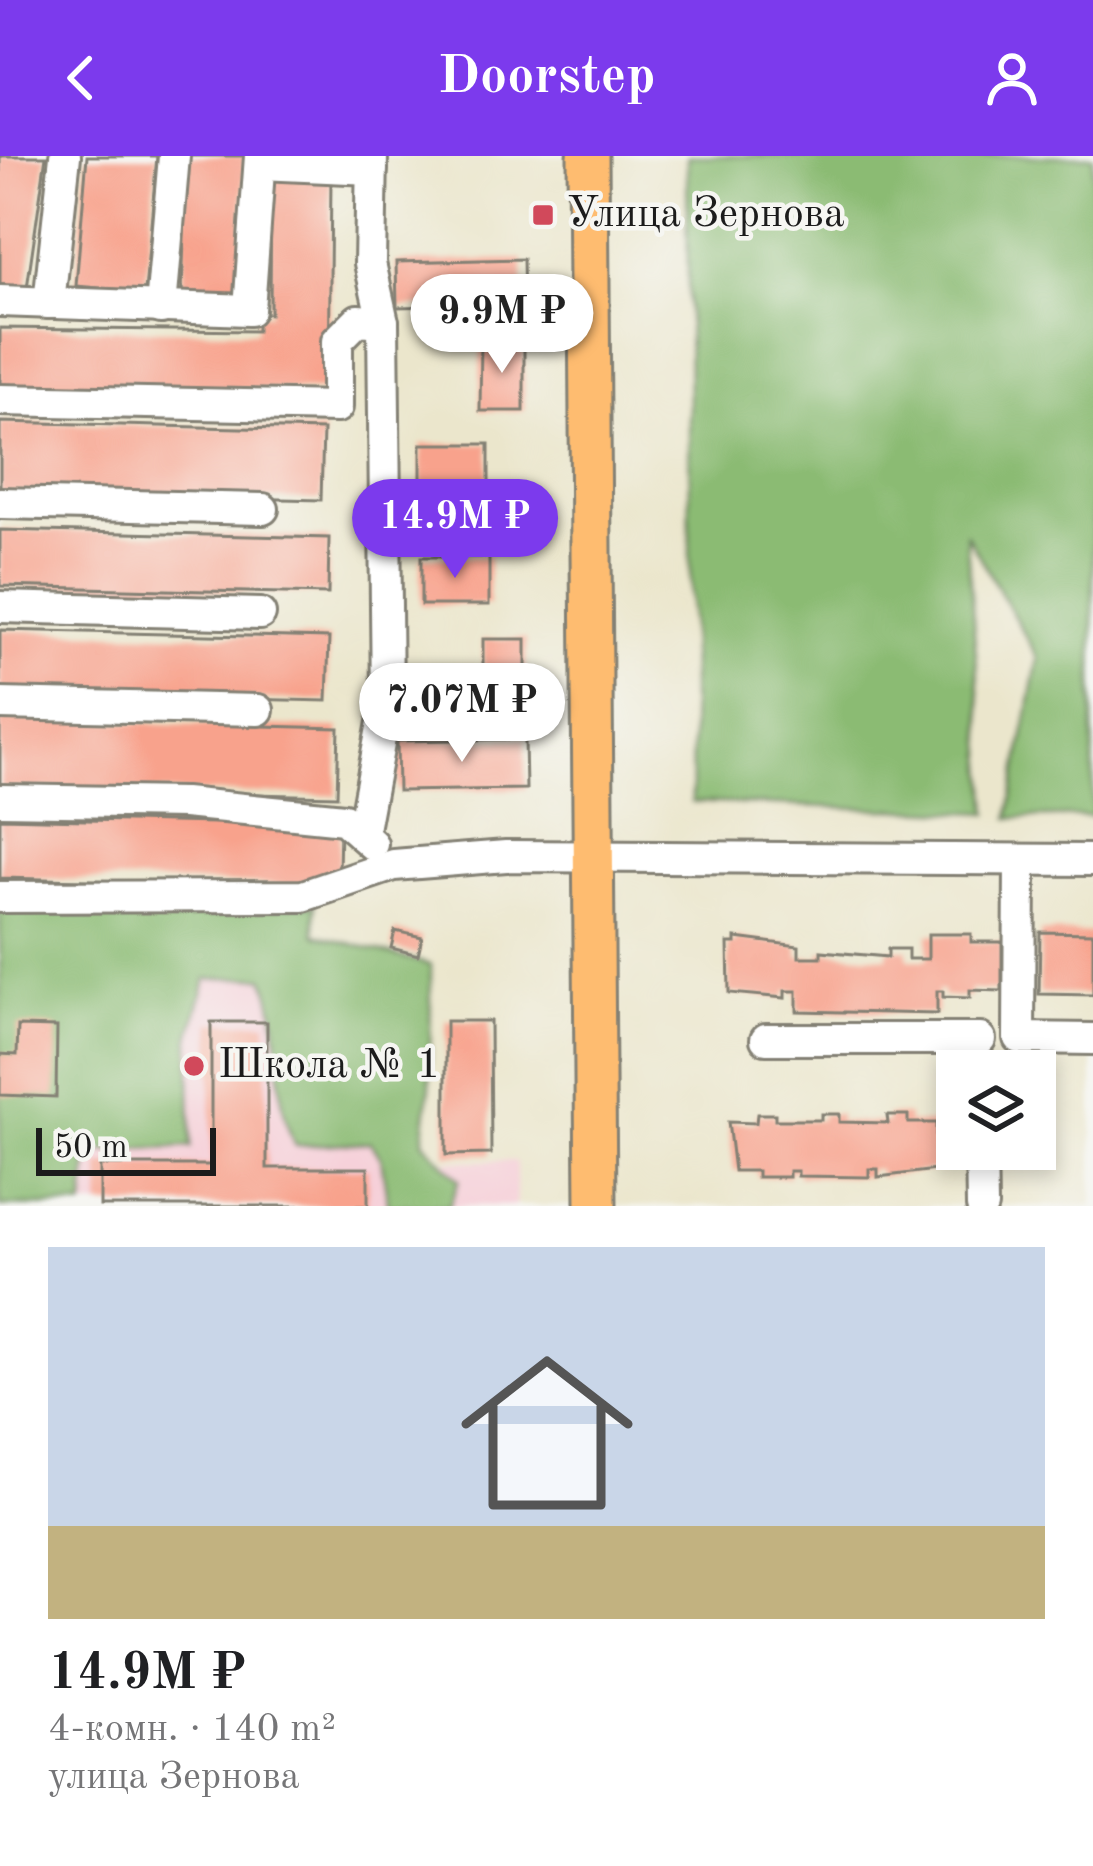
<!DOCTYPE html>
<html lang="ru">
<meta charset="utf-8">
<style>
body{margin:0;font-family:"Old Standard TT",serif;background:#f2f2f2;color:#202124;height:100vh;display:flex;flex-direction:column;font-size:45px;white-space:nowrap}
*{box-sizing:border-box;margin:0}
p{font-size:39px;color:#757577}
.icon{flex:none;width:66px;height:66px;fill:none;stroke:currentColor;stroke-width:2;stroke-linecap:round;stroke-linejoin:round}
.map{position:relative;height:1050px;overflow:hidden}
.panel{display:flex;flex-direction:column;background:#fff;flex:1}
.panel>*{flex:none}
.buttons{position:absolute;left:936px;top:894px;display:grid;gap:24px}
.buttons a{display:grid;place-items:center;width:120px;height:120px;border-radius:0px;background:#fff;box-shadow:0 6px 18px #0003;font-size:60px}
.scale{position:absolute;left:36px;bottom:30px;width:180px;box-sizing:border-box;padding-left:12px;border:6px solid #1c1c1c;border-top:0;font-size:33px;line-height:42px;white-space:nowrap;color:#1c1c1c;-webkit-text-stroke:9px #f6f6f2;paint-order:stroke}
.price{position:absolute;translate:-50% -102px;padding:0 27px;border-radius:42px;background:#fff;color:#222;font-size:39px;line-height:78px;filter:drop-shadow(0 3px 6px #0008)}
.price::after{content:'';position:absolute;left:50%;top:72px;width:36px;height:27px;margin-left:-18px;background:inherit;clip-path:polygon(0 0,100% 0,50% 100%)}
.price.current{background:#7c3aed;color:#fff}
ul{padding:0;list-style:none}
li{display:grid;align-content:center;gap:24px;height:636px;padding:0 48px}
li span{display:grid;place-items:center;height:372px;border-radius:0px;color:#555}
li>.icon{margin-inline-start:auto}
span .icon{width:216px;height:216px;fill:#fffc;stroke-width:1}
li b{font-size:51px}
header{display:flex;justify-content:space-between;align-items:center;height:156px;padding:0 48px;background:#7c3aed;color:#fff;font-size:54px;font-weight:700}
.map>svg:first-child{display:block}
.built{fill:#f6cfd8}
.forest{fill:#8bbb73;stroke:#546c48;stroke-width:3}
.building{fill:#f8a28c}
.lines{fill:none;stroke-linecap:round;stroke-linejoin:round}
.minor-casing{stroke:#848174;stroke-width:36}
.major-casing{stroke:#848174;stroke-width:45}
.minor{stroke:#fff;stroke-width:30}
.major{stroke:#febc70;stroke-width:39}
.poi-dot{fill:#d1495b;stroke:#f6f6f2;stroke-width:4.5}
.labels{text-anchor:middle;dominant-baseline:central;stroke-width:9;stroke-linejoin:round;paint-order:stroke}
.poi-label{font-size:42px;fill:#1c1c1c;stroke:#f6f6f2;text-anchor:start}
</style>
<header><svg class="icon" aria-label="back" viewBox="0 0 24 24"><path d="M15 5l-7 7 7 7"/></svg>Doorstep<svg class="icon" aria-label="person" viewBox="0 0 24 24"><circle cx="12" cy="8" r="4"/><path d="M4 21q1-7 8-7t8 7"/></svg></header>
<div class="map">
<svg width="1093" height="1050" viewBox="0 0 1093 1050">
<rect width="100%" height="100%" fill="#f6f6f2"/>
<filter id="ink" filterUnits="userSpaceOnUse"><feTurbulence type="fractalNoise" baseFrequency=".00833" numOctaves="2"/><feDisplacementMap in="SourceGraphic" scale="24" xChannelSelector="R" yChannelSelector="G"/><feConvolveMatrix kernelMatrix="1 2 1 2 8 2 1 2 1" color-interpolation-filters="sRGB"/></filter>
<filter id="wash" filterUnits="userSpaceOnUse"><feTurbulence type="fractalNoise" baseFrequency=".004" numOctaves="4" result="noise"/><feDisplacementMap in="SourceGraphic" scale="48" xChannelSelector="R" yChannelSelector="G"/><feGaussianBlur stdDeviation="2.7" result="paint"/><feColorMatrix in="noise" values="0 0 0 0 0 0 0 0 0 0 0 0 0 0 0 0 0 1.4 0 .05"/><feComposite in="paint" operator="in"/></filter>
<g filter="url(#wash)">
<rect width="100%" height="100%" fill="#ebe6cc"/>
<polygon class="built" points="385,813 392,1005 516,1005 516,1050 0,1050 0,814"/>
<g class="forest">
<polygon points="687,0 1093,0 1093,660 1009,662 1038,502 966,377 989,657 692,646"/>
<path d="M315 749V778L431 809 430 931 423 985 459 1024 449 1050H388L381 1001 370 986 295 990C270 936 287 877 264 821L206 823 190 882 191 991 89 996 84 1050H0V751Z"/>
</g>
<g id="blocks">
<g class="building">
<polygon points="0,0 46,0 26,139 0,135"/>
<polygon points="87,0 157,0 145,136 76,130"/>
<polygon points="187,0 245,0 239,140 182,138"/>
<polygon points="271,18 331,19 329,235 0,231 0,172 257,175 257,157 270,158"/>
<polygon points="523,103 524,148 397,151 396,106"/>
<polygon points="481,184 524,184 524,255 480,255"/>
<polygon points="0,266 323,274 321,344 0,336"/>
<rect x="421" y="288" width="68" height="48"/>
<polygon points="0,374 329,382 328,438 0,430"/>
<rect x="421" y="401" width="68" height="48"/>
<polygon points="0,474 329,482 327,545 0,537"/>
<rect x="483" y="483" width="43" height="71"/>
<polygon points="0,563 339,572 337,640 0,632"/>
<polygon points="525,583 526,633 398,635 397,585"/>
<polygon points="0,662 340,670 339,717 300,729 0,722"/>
<polygon points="395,775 422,781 418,799 391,792"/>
<polygon points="1040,776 1093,777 1093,839 1039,838"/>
<polygon points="928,778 971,778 971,786 1002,786 1002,835 970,834 970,842 943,841 943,835 937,835 937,858 797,855 797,835 785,835 785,842 729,837 728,787 736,787 736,782 799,790 799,801 821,801 821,795 888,801 888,793 908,793 908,803 928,803"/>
<polygon points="446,865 490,865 491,998 446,999"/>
<polygon points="211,866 267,866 267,1012 368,1012 368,1050 100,1050 100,1009 211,1009"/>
<polygon points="18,870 57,871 56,941 0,939 0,898 17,899"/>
<polygon points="757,958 775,958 775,964 821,964 821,958 839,958 839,966 888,967 887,959 908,959 908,967 936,967 936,1014 878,1021 878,1013 869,1013 869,1021 798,1020 798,1015 789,1015 789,1021 757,1021 757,1015 734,1015 728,966 756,967"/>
</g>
</g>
</g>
<g filter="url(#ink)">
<use href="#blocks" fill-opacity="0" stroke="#848174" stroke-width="3"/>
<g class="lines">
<g class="minor-casing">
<g id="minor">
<polyline points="260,8 372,13"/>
<polyline points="0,145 249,154 260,0"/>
<polyline points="49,147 65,0"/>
<polyline points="161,152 174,0"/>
<polyline points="0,244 337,251 337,185 358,164 383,166"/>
<polyline points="0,347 263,353"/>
<polyline points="0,451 260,458"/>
<polyline points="0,548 258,554"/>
<polyline points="0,644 184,647 344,663 372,688"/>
<polyline points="362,679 387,545 383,166 370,107 372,0"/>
<polyline points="1020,704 1019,882 1093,883"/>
<polyline points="0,741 303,740 394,709 506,700 1093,704"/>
<polyline points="766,883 980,883"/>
<polyline points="981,993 982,1050"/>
</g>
</g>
<g class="major-casing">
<polyline id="major" points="588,0 596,1050"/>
</g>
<use href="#minor" class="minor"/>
<use href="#major" class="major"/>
</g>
</g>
<g class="poi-dot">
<rect x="531" y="47" width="24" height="24" rx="6"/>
<circle cx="194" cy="910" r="12"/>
</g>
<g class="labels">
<g class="poi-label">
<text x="567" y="59">Улица Зернова</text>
<text x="218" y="910">Школа № 1</text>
</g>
</g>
</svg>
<div class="buttons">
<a><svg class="icon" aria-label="layers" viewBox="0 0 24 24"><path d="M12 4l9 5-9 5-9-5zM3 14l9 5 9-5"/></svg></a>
</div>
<div class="scale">50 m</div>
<b class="price" style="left:502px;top:220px">9.9M ₽</b>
<b class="price current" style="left:455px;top:425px">14.9M ₽</b>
<b class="price" style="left:462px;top:609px">7.07M ₽</b>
</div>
<section class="panel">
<ul>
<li><span style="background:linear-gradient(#c9d6e8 75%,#c2b280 0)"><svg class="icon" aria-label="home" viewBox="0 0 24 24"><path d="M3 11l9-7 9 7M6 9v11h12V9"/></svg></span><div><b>14.9M ₽</b><p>4-комн. · 140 m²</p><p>улица Зернова</p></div></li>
</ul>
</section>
